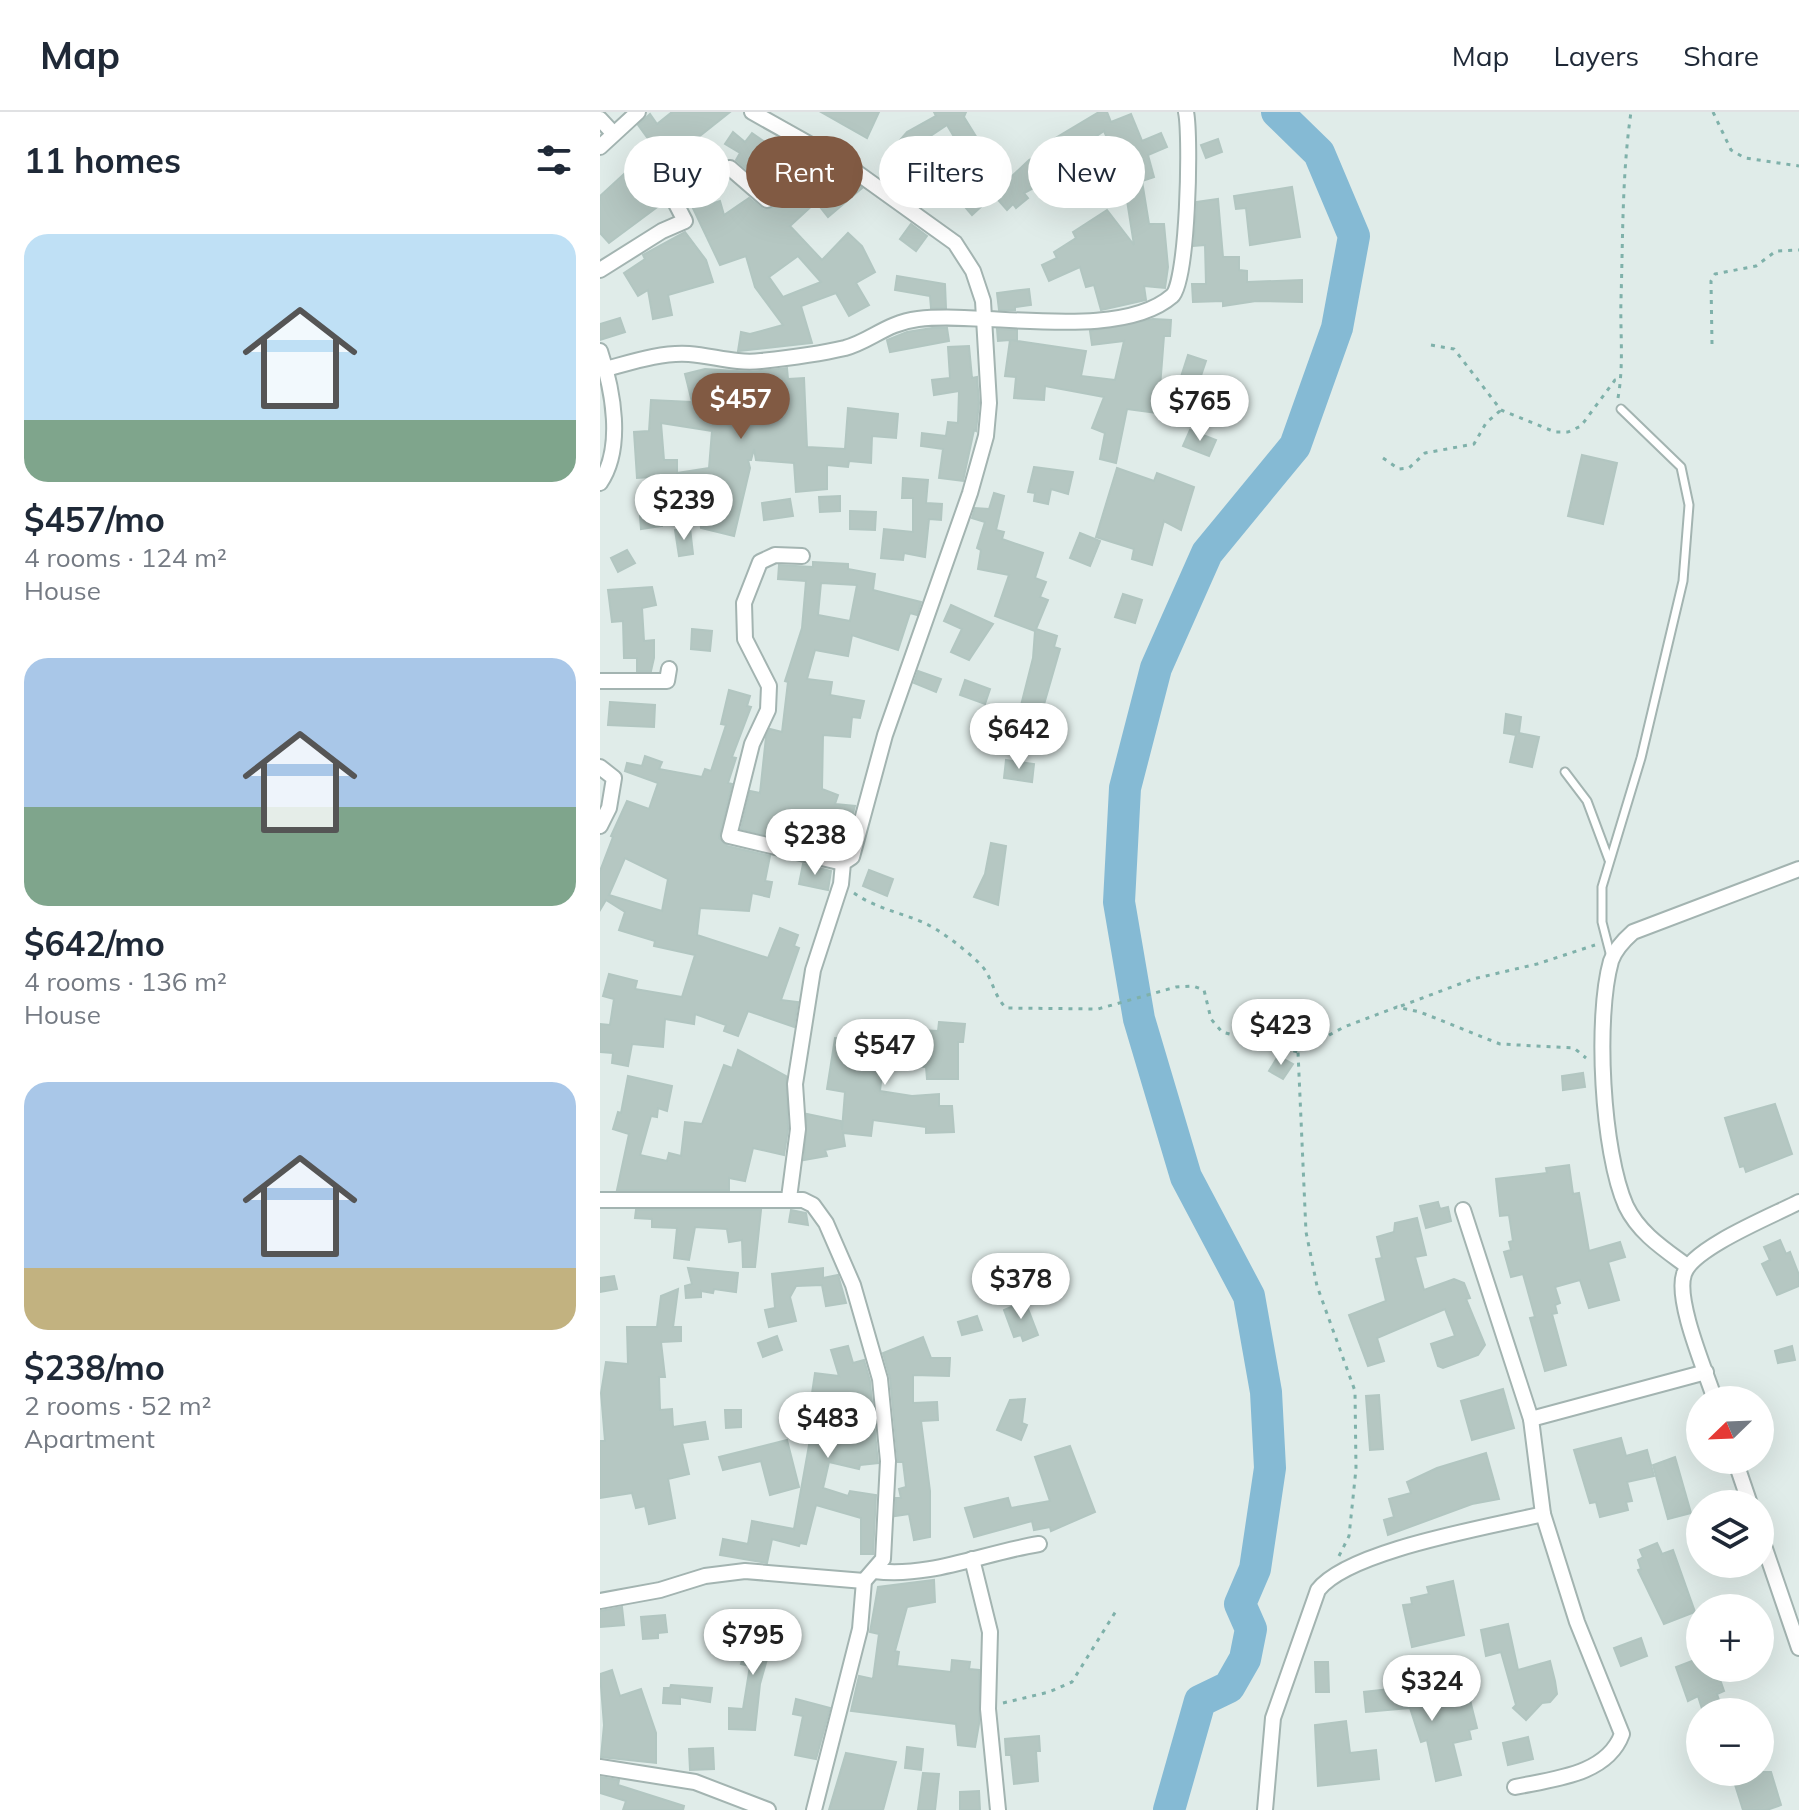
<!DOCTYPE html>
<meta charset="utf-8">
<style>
body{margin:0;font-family:Mulish,sans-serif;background:#f6f6f7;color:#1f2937;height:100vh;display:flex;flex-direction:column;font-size:30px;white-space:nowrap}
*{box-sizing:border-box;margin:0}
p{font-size:26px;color:#747a83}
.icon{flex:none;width:44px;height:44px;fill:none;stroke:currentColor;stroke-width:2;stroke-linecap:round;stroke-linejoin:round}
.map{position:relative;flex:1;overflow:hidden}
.drawer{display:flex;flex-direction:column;background:#fff;width:600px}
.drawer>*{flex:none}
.top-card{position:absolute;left:24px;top:24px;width:760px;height:72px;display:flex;gap:16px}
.needle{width:52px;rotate:247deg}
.controls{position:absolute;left:1086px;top:1274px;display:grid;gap:16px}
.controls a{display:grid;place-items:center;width:88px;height:88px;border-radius:50%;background:#fff;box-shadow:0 8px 32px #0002;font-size:40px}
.price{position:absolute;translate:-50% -68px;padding:0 18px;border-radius:28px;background:#fff;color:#222;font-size:26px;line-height:52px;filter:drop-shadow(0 2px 4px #0008)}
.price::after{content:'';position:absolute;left:50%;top:48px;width:24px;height:18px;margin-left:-12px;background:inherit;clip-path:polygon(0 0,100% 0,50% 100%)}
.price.current{background:#815a43;color:#fff}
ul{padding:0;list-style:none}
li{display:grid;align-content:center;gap:16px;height:424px;padding:0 24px}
li span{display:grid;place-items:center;height:248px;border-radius:24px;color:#555}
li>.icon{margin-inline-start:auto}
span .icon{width:144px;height:144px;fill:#fffc;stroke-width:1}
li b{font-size:34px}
h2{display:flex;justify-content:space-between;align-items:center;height:96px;padding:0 24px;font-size:34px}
.tag{padding:0 28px;border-radius:36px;background:#fff;box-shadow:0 8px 32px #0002;font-size:28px;line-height:72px}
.tag.current{background:#815a43;color:#fff}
header{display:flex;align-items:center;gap:48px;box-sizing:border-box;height:112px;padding:0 40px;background:#fff;border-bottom:2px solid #e0e1e3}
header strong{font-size:38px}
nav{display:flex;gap:44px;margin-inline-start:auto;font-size:28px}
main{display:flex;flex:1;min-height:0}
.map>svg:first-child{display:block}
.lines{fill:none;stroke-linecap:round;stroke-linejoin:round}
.river{stroke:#85bad4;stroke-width:32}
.building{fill:#b5c7c2;stroke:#b2c6c1;stroke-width:2;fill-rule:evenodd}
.service-casing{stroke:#a3b4b1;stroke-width:11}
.minor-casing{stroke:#a3b4b1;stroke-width:18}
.path{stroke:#7fb1aa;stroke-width:3;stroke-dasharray:4 6;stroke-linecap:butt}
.service{stroke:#fff;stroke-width:7}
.minor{stroke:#fff;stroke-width:14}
</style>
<header>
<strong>Map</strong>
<nav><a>Map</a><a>Layers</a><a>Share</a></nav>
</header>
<main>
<section class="drawer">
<h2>11 homes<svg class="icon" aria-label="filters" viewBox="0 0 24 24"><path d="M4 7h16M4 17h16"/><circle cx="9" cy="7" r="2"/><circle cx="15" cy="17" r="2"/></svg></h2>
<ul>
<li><span style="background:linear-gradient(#bfe0f5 75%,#7fa58c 0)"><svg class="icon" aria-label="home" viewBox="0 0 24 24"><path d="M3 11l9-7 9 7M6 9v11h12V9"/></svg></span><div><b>$457/mo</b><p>4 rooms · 124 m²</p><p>House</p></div></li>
<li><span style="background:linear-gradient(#a9c7e8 60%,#7fa58c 0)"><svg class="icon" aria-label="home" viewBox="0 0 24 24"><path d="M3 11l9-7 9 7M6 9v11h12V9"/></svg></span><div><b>$642/mo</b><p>4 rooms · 136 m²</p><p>House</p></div></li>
<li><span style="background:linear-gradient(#a9c7e8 75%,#c2b280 0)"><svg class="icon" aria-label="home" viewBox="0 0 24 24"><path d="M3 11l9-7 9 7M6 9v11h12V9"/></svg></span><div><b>$238/mo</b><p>2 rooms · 52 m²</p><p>Apartment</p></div></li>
</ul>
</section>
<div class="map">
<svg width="1199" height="1698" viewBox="0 0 1199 1698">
<rect width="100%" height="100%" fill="#e0ece9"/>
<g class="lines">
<polyline class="river" points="569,1698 600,1589 629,1575 645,1547 651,1517 640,1492 655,1457 670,1356 666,1280 649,1184 586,1065 539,907 519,790 525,676 556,556 607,441 695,334 737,216 754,124 719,41 677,0"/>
</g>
<g class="building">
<polygon points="72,0 130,0 86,35 90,44 72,53 67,43 50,56 42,44 54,35 38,13 50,2 57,12"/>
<polygon points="221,0 279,0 267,26"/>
<polygon points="334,0 366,0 364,5 385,39 369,50 347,13 323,29 309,45 294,35 307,20 336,4"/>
<polygon points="499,0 507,0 511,10 531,2 542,29 561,21 567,35 548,43 554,65 542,69 549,112 564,112 568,155 565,176 544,174 546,188 501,198 494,173 486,175 480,155 449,169 442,153 457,146 454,140 476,126 473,120 507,98 534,133 523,63 504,19 466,45 469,50 449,64 451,67 424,81 428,86 416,96 413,92 407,98 393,82 429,48 445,39 442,34"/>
<path d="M133 20 145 30 152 21 172 35 177 28 219 60 225 52 262 76 228 105 216 90 190 114 222 148 248 121 262 134 275 160 256 171 269 193 249 204 236 181 201 194 212 231 138 239 141 220 150 222 183 213 155 175 146 144 120 153 81 71 92 64H99L105 76 109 75 114 91 120 89 124 103 149 86 164 98 174 95 177 89 174 81 136 48 140 41 125 32ZM198 144 221 170 183 185 169 165Z"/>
<polygon points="618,27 622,40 606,46 601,33"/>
<polygon points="37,50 64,90 9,131 0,121 0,84"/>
<polygon points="692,75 700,125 650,133 646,96 636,97 634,84"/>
<polygon points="369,78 383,93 372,103 359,88"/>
<polygon points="618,87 623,145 639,145 639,158 647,159 647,170 702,168 702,190 656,189 623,194 623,189 593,190 592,172 606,172 605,133 594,134 597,90"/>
<polygon points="311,112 327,124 316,139 300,127"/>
<polygon points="85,120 106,148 113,170 68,183 72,203 53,207 48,178 38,184 24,161 45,147 43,143"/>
<polygon points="297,164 345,172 346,196 331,196 330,184 295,178"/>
<polygon points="429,177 431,193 415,195 415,198 399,198 397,181"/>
<polygon points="20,206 25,220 0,228 0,212"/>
<polygon points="553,207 571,208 570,224 564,224 558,301 527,297 516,351 500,347 505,321 492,316 504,285 445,274 444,288 414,286 416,265 405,264 410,228 398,229 397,217 417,218 417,228 410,228 486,239 481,264 515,268 524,229 492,233 490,219"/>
<polygon points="332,216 347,216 349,229 290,240 287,228 307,220"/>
<polygon points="369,234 372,266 377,265 379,291 376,319 374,318 363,369 339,366 343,337 321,334 322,321 346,324 348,310 358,311 359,279 334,283 332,268 350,266 348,235"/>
<polygon points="588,243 606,249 588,302 571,296"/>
<path d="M187 256 188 267 204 266 207 335 245 337 248 296 298 302 296 326 272 324 271 351 249 349 248 355 227 353V377L196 380 194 351 156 348 154 337 151 348H148L150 356 134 424 101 416 98 389 55 394 51 365 37 366 34 320 49 319 51 288 92 290 85 262 105 257 152 260ZM61 311 112 319 109 356 77 361V348H64Z"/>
<polygon points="590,318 616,328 609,344 583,334"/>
<polygon points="982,343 1017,351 1003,412 968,404"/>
<polygon points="434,355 473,360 468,382 451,377 448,392 434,389 435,381 428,380"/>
<polygon points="517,356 554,369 557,361 594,375 581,418 564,409 552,453 532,447 534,437 496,425"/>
<polygon points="303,366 328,368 326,391 342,392 341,408 329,407 325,445 304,441 303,448 281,446 284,417 313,420 313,386 302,386"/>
<polygon points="394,381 404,384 396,418 404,420 402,427 443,441 435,466 446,470 440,485 448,488 436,517 457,524 454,535 460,537 438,613 417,609 433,546 435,519 395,504 409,463 378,457 381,438 377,436 385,410 372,406 375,396 389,397"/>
<polygon points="240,384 240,399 220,400 219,385"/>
<polygon points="190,387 193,404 164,408 162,391"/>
<polygon points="250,399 276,400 275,418 250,417"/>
<polygon points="60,401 62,414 41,417 40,404"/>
<polygon points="90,416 93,442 79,444 75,418"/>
<polygon points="480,421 500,429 490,454 470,446"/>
<polygon points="27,438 35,451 18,460 11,446"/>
<path d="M213 450 248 452V457L275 462 273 478 321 490 317 503 310 501 298 538 252 523 248 544 215 538 207 567 232 570 230 583 264 589 260 606 252 605 250 625 223 623 222 677 238 683 235 692 255 694 244 736 236 734 235 739 141 717 150 679 160 681 166 625 170 617 182 620 188 570 185 569 202 516 206 469 178 467 179 453 213 455ZM221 471 257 473 250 509 218 503Z"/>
<polygon points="52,475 56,493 42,496 44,529 54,528 54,546 51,559 37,559 37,546 24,546 23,509 12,510 8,478"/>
<polygon points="523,482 542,488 535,511 515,505"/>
<polygon points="351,493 393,512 369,548 351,540 362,517 344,509"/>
<polygon points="92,517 112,519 110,539 91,537"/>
<polygon points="318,559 341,567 336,580 314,571"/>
<polygon points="365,568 390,577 385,592 360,583"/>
<path d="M129 578 150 584 147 594 151 595 132 645 136 646 128 671 132 672 119 726 127 734 170 744 165 769 172 770 169 785 152 781 149 799 100 796 97 823 168 846 180 816 198 823 194 834 199 836 181 888 198 890 194 915 148 899 138 924 124 919 126 913 95 902 94 912 65 907 63 935 32 932 28 954 12 951 13 941 0 940V912L10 913 14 887 3 884 9 862 37 869 35 877 82 885 95 843 54 834 55 829 19 818 25 800 6 788 0 798V759L13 725 11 724 27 689 49 697 58 671 25 659 27 651 42 654 45 644 62 650 59 657 102 665 105 657 111 659 126 613 121 612ZM25 746 68 767 62 799 9 783Z"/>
<polygon points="10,590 55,593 54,615 8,613"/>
<polygon points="906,602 921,605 919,621 939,625 932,655 910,650 916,623 904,621"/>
<polygon points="406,648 434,652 432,670 404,666"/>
<polygon points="391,731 406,734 398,793 374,785 385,762"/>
<polygon points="203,752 231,759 228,778 199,772"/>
<polygon points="269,758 293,767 287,784 263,774"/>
<polygon points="339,910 365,912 363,930 358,930 358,967 327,967 326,955 283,952 280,979 312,984 339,982 339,994 352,994 354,1020 326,1021 326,1015 273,1008 271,1024 243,1021 245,1034 225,1038 227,1044 204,1048 207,1002 241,1009 242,1018 245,980 227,977 235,926 264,930 266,923 322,932 322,918 338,919"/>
<polygon points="138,938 186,964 188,1017 184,1043 153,1036 145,1069 129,1066 129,1078 17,1078 29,1022 13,1017 18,1000 21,1001 28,964 72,974 67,999 58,996 57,1005 51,1004 40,1043 67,1049 69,1041 81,1044 85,1010 102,1012 124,953 132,956"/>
<polygon points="678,944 693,952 683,967 669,959"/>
<polygon points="983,961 985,975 963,978 962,964"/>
<polygon points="1175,992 1192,1042 1146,1060 1144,1054 1140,1055 1125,1006"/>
<polygon points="969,1053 973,1082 979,1081 989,1139 1020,1130 1025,1145 1008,1150 1019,1188 989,1196 980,1168 955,1175 960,1191 955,1193 957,1201 952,1202 966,1253 945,1259 930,1206 935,1205 923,1162 911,1165 904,1140 911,1138 909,1130 913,1129 909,1103 900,1104 896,1067 947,1061 946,1056"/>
<polygon points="838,1090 840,1097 848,1095 851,1109 826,1116 820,1094"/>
<polygon points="36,1098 161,1098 155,1155 143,1155 142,1128 129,1130 127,1117 95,1115 89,1148 74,1146 77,1116 52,1115 52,1107 35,1106"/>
<polygon points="191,1098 206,1101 208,1113 189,1110"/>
<polygon points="817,1106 826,1143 815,1145 824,1178 854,1167 864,1171 870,1186 866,1187 885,1233 878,1243 843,1256 838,1254 831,1232 855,1224 845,1197 777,1226 784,1249 768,1254 749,1203 786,1189 776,1147 782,1146 777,1125 794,1120 795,1111"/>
<polygon points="1180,1128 1186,1142 1190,1140 1199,1163 1199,1174 1177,1183 1162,1152 1170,1148 1164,1135"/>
<polygon points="88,1156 138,1161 136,1180 114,1177 113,1181 101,1179 101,1185 86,1186 85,1174 92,1172"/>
<polygon points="223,1156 223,1166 238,1163 246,1191 226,1194 222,1173 196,1174 190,1185 196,1209 169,1215 165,1198 175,1196 172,1162"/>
<polygon points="14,1164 17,1177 0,1180 0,1166"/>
<polygon points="78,1177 73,1215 81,1215 81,1229 61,1230 65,1265 59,1265 60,1298 72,1297 73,1315 105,1310 108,1327 82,1331 89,1362 68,1367 75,1406 49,1412 45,1394 36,1396 32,1381 0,1386 0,1329 5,1329 1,1281 6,1250 28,1252 27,1215 57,1215 61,1184"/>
<polygon points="425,1189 438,1223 423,1229 421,1223 414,1225 404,1198"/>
<polygon points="377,1204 382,1218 362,1223 358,1210"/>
<polygon points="177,1224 182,1238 163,1245 158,1231"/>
<polygon points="323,1225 331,1246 350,1246 349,1264 313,1263 313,1291 337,1290 338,1308 321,1309 330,1379 330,1425 314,1428 309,1402 295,1404 296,1386 301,1386 299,1377 306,1375 303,1350 298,1350 290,1266 283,1241"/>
<polygon points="248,1234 253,1251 264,1248 270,1269 278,1351 260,1353 259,1357 229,1350 223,1376 248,1384 250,1379 276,1383 273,1442 261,1442 261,1406 216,1393 206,1432 200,1431 199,1434 172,1427 167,1451 120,1443 123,1427 148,1432 152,1409 194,1417 211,1322 222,1319 220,1311 213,1311 216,1289 211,1288 215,1261 239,1264 231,1238"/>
<polygon points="1192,1234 1195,1248 1178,1251 1175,1239"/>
<polygon points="903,1277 914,1316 872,1328 861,1289"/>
<polygon points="779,1283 783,1337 770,1338 766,1284"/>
<polygon points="425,1287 422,1311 427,1313 421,1328 397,1318 410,1288"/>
<polygon points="125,1298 141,1298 141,1315 126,1316"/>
<polygon points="1021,1326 1026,1344 1047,1338 1054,1364 1027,1370 1032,1389 1026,1390 1028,1398 1000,1405 996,1390 990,1391 974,1338"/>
<polygon points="187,1328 199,1375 170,1383 161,1349 123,1358 119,1345"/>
<polygon points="470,1334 495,1400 451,1419 450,1415 434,1418 432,1409 374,1425 365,1396 408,1386 411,1396 450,1389 435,1345"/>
<polygon points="886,1341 899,1387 872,1392 788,1423 784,1408 794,1405 789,1387 811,1381 807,1370 837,1356"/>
<polygon points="1075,1345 1091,1401 1068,1407 1053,1353"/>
<polygon points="1057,1431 1062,1442 1073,1438 1095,1500 1064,1512 1038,1458 1041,1457 1038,1448 1043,1445 1040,1438"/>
<polygon points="334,1468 335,1490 307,1495 295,1539 299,1540 297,1554 351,1560 352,1548 370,1550 369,1557 379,1558 379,1612 375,1635 358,1633 356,1612 251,1599 259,1564 273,1567 279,1522 270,1520 278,1475"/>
<polygon points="853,1469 864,1523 812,1535 803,1493 812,1492 811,1486 829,1482 827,1475"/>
<polygon points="22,1495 24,1513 0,1515 0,1499"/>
<polygon points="65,1503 67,1520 58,1521 58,1526 43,1527 41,1505"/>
<polygon points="157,1508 177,1512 160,1572 155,1618 129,1617 129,1596 143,1597 150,1554 141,1552 146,1535 151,1537"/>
<polygon points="908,1512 918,1558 950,1549 955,1569 957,1582 950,1590 942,1591 926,1608 913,1596 916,1593 901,1540 886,1544 881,1518"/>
<polygon points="1041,1526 1047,1544 1021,1554 1014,1536"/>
<polygon points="1100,1546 1100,1556 1116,1556 1124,1579 1117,1582 1123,1600 1103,1600 1098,1584 1088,1589 1076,1555"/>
<polygon points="715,1550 728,1550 729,1580 716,1580"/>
<polygon points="12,1558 20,1584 41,1577 56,1621 56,1651 1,1645 4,1613 0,1562"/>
<polygon points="71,1573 112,1576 110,1590 80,1585 80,1592 63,1591 64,1576 70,1576"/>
<polygon points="840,1574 844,1594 870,1588 877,1616 869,1618 871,1627 853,1631 861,1663 836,1669 827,1628 821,1630 810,1596 766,1600 764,1580 789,1577 790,1585"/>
<polygon points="196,1587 230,1596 216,1647 195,1643 203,1604 193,1602"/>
<polygon points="746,1609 750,1641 776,1638 779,1667 718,1674 715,1613"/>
<polygon points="439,1624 440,1639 436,1639 438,1669 414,1672 411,1643 406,1643 405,1627"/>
<polygon points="928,1625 933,1647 908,1653 903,1631"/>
<polygon points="307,1635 323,1637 321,1658 305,1656"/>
<polygon points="113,1636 114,1657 90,1658 89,1637"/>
<polygon points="246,1641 296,1650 283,1698 229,1698"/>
<polygon points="1131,1660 1171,1660 1181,1693 1167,1698 1143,1698"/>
<polygon points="323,1661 339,1662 335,1698 318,1698"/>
<polygon points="0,1665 19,1668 18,1673 84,1694 83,1698 23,1698 26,1689 0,1681"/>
<polygon points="379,1679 380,1698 360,1698 360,1680"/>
</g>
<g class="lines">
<g class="service-casing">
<g id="service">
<polyline points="965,660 987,689 1009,748"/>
<polyline points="1011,845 1002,810 1002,775 1041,646 1083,469 1089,393 1081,355 1021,297"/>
</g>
</g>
<g class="minor-casing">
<g id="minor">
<polyline points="152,0 245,52 355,131 373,159 383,189 389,291 386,324 370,381 285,623 252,745 243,751 241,772 213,858 195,972 198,1017 189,1086"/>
<polyline points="0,7 13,21"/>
<polyline points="0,35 38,0"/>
<polyline points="0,158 62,119 85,109 72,84 71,66 89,54 101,53 108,58 130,56 167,88"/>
<path d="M0 239C13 278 24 336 0 371"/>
<path d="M6 257C32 250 62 240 89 242 114 244 136 252 161 249 189 246 219 242 245 236 271 229 286 211 318 207 386 199 519 230 572 184 588 171 591 24 586 0"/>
<polyline points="202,444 175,443 160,450 144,491 145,527 169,574 168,598 152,632 129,724 243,751"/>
<polyline points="0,569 67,569 69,557"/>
<polyline points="0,655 14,666 9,696 0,714"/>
<polyline points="0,1088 203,1088 213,1093 226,1111 253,1173 280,1267 288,1349 283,1447 264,1469 260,1517 214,1698"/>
<path d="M863 1098 931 1307 943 1402 977 1510 1022 1622C1007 1663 953 1667 915 1675"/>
<path d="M1087 1154C1064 1137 1039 1121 1026 1094 1002 1040 995 906 1011 849 1015 837 1024 828 1033 820L1199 757"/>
<path d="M1115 1288C1106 1260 1075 1189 1084 1162 1092 1136 1174 1103 1199 1090"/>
<polyline points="931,1307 1106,1260"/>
<polyline points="1135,1348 1150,1392"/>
<polyline points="1160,1422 1199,1536"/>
<polyline points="372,1447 390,1520 388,1597 398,1698"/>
<path d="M274 1459C331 1466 383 1441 439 1432"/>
<polyline points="0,1489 60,1478 105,1464 145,1459 264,1469"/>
<polyline points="0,1655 95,1670 168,1698"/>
<path d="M665 1698 673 1606 718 1478C749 1438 890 1415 943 1402"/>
</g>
</g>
<g class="path">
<polyline points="1113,0 1131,38 1145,46 1199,54"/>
<polyline points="1112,232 1111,169 1115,162 1156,154 1176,139 1199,138"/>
<polyline points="831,233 854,237 901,298 955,320 968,320 981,314 1015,268 1021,267"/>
<path d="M1018 286C1024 252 1020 220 1021 187 1023 124 1022 62 1031 0"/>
<polyline points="783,346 799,357 809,356 825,341 874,332 886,311 901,298"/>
<path d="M254 781C275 796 299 800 322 810 341 818 363 836 378 850 393 863 392 882 406 896L498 897 576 875 593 874 604 878 611 907 622 920 698 940"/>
<polyline points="801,894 873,867 937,852 995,833"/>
<polyline points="739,1444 749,1424 756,1357 755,1279 717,1174 706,1120 698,940 744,915 797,895 820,900 900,932 974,936 986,946"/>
<polyline points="403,1591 449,1580 472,1570 516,1499"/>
</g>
<use href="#service" class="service"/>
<use href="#minor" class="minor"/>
</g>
</svg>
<div class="controls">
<a><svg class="needle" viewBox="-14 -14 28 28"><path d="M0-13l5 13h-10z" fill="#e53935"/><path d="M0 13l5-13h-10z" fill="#747a83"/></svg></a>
<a><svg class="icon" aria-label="layers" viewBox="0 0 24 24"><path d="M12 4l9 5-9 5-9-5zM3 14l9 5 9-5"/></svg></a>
<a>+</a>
<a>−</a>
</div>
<b class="price current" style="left:141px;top:329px">$457</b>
<b class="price" style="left:600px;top:331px">$765</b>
<b class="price" style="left:84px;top:430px">$239</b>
<b class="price" style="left:419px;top:659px">$642</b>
<b class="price" style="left:215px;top:765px">$238</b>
<b class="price" style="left:681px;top:955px">$423</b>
<b class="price" style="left:285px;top:975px">$547</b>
<b class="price" style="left:421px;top:1209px">$378</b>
<b class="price" style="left:228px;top:1348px">$483</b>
<b class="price" style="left:153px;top:1565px">$795</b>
<b class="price" style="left:832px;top:1611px">$324</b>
<div class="top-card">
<a class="tag">Buy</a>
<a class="tag current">Rent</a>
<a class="tag">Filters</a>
<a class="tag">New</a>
</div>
</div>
</main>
